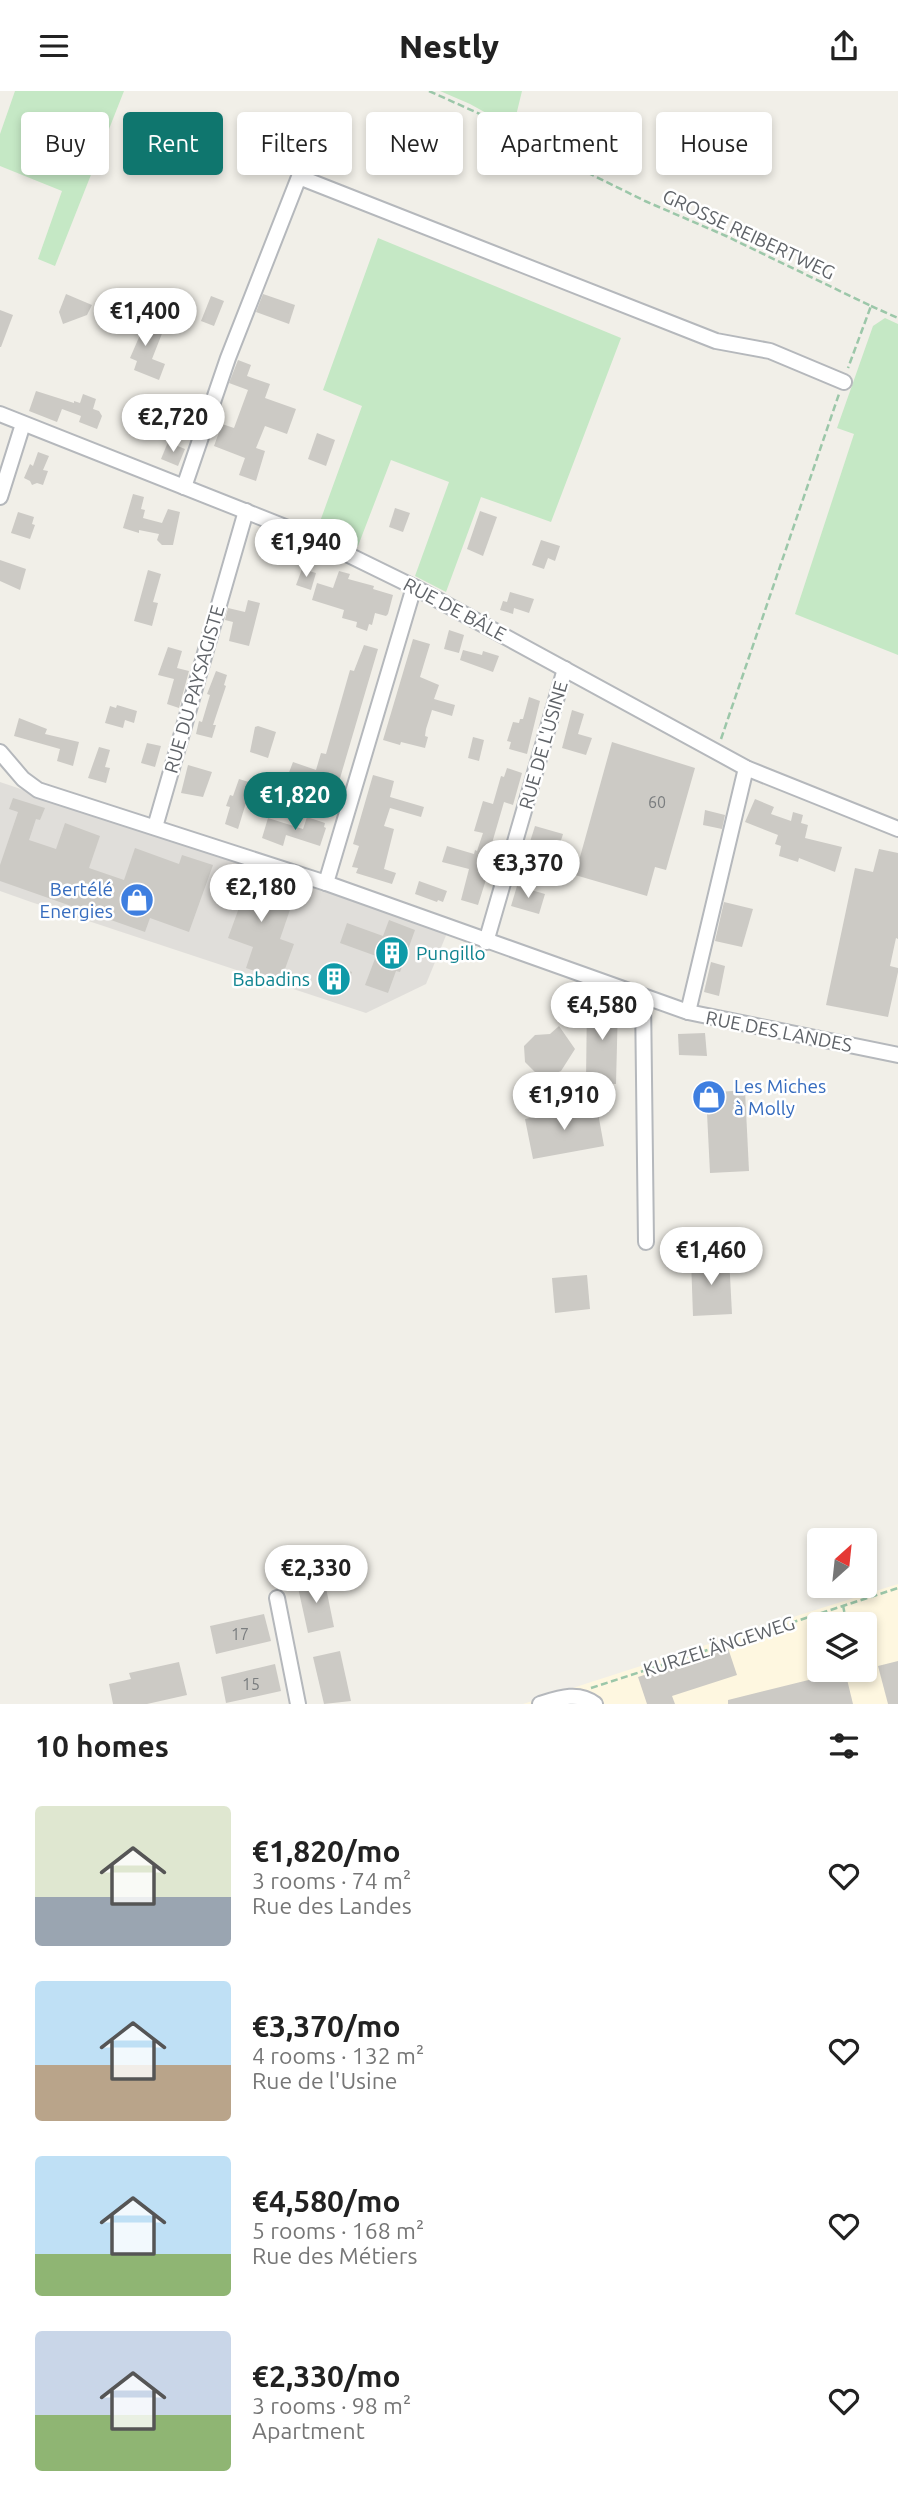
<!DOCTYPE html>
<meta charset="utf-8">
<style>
body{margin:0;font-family:Ubuntu,sans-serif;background:#f2f2f2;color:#222;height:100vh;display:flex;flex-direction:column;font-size:26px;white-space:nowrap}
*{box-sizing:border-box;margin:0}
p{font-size:23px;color:#767676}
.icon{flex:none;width:38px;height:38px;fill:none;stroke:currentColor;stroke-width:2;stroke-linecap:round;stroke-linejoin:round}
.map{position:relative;height:1613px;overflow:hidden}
.sheet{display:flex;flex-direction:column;background:#fff;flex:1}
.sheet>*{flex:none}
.top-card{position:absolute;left:21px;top:21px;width:858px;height:63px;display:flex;gap:14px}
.needle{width:46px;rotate:27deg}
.fabs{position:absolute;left:807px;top:1437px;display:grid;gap:14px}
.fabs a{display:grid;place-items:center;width:70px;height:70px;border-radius:7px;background:#fff;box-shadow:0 4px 10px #0003;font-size:35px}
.price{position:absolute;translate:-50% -60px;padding:0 16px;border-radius:24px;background:#fff;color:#222;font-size:23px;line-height:46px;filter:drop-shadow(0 2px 4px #0008)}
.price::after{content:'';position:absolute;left:50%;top:42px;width:21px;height:16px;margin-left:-10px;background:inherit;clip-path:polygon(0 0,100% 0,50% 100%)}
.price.active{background:#0f766e;color:#fff}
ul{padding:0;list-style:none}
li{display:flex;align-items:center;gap:21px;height:175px;padding:0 35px}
li span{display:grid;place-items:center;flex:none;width:196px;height:140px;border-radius:7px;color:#555}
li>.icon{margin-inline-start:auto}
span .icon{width:84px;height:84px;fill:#fffc;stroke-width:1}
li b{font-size:30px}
h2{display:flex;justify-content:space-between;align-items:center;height:84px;padding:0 35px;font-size:30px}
.pill{padding:0 24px;border-radius:7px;background:#fff;box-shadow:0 4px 10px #0003;font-size:24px;line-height:63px}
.pill.active{background:#0f766e;color:#fff}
header{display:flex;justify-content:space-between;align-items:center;height:91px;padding:0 35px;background:#fff;font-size:32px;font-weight:800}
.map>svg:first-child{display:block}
.commercial{fill:#fef7e0;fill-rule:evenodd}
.industrial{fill:#e0deda}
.green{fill:#c5e8c5}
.building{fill:#cccac5}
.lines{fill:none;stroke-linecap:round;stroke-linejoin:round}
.minor-casing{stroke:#b5b8bc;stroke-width:18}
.path{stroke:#9cc7a9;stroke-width:2.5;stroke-dasharray:7 3.5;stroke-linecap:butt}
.minor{stroke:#fff;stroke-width:14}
.labels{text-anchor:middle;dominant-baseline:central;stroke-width:5;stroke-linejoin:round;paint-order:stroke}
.number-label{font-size:16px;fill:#7a7d7f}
.street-label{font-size:19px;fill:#5f6368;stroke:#fff}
.shop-label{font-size:19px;fill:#366cbe;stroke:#fff;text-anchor:end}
.culture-label{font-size:19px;fill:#0d838f;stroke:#fff;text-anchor:start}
</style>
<header><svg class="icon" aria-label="menu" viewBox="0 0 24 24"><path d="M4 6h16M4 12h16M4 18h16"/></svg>Nestly<svg class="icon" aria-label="share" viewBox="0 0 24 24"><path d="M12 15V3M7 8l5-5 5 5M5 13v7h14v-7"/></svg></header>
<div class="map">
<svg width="898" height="1613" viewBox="0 0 898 1613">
<rect width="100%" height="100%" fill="#f1efe8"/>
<path class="commercial" d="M898 1493V1613H523L768 1534ZM819 1533H864V1578H819Z"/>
<polygon class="industrial" points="0,691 447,842 426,893 366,922 31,811 0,800"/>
<g class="green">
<polygon points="15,0 124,0 55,175 38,168 62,100 0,75 0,43"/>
<polygon points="440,0 522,0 513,37 470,13"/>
<polygon points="378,147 621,247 551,431 481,406 446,501 415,485 449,391 391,369 358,455 318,436 362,315 323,299"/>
<polygon points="885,227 898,233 898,564 795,523 854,343 837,337 873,235"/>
</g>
<g class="building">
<polygon points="66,203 92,214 87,224 63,233 59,221"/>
<polygon points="263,203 295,214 289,233 256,221"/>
<polygon points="211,205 224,210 214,235 201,230"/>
<polygon points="0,219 13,224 1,256 0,256"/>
<polygon points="126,226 163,240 152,268 165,273 159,289 134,279 137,270 130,267 140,244 122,237"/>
<polygon points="238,269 251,274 247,285 270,293 265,307 296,318 287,343 265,335 256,357 265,360 256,390 239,384 245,367 214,355 222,333 234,337 248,299 229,292"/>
<polygon points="36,300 74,312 74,310 80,312 83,303 96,308 93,318 99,320 102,325 97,338 79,331 81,325 62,318 57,331 29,320"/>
<polygon points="317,342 335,349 326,375 308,368"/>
<polygon points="168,351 185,358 178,375 161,368"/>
<polygon points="38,361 49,365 43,379 48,380 43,394 37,392 32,394 30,390 24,387 30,373 33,375"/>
<polygon points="133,403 144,406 141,418 145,419 143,427 162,432 168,418 180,421 173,454 162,454 157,449 159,443 139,439 139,442 123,437"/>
<polygon points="395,417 410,422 403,441 389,436"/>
<polygon points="480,420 497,426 483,465 467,458"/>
<polygon points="18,421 34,426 32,433 35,434 30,448 11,442"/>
<polygon points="541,449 560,455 555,470 548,467 544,478 532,474"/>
<polygon points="0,469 26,478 20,499 0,490"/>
<polygon points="302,478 316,482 311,499 296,494"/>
<polygon points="148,479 161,483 153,511 158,512 152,535 134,530"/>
<polygon points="339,480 350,483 348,488 374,495 373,498 393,504 388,523 386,525 375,522 372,534 369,533 367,540 356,536 357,531 342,527 344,519 312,509 317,492 333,497"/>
<polygon points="510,501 534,508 529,522 514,517 513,523 500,519 503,510 507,511"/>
<polygon points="248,509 260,512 249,555 229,550 233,531 225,529 228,517 245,521"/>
<polygon points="449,539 464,544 459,562 444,558"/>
<polygon points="413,548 430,553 420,586 439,594 434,608 455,614 452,625 432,619 426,638 425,645 428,646 425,657 401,651 400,654 383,649"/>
<polygon points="364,554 378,558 333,711 315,706 319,694 288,684 293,671 316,679 321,662 326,663 350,579 354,580"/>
<polygon points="168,556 182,560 177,577 189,580 179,617 167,613 174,588 158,584"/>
<polygon points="463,559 482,564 483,560 499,565 493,581 460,569"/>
<polygon points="216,580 227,584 224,594 226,595 213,634 216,634 212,647 196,643 199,630 202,631 210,604 207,603"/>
<polygon points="529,606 540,610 527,663 509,658 511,651 507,650 513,631 519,632 520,628 523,628"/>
<polygon points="117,614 137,620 134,632 125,629 123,637 105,632 110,615 116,617"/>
<polygon points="572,619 584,623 578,643 592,647 586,664 562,657"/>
<polygon points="19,627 47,638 45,643 79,651 73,675 57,670 60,658 14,645"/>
<polygon points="258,635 276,641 268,667 250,661 255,636"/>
<polygon points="473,646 484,649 479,670 468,667"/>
<polygon points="612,651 695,677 666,779 655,776 647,805 575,784"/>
<polygon points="147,652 161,655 155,676 141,672"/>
<polygon points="99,656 110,659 105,676 110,677 106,692 88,687"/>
<polygon points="188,674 212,681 203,706 181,702"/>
<polygon points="507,677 522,682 513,714 504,711 490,759 495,760 478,814 461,809 469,778 442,771 447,755 474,763 475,759 477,760 483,742 474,740 483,710 493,713 501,685 504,686"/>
<polygon points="373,684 394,690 390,706 424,716 421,726 390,717 384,735 394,738 384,778 396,782 392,793 356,782 358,777 352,776 359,755 353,753"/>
<polygon points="239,688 252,692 238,738 225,733 230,716 226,715 230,704 233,705"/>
<polygon points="13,707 45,717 40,729 36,728 29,749 56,758 65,732 100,745 89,777 124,789 135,757 179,773 182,764 213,774 189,841 150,827 145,841 0,790 0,774 18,721 9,718"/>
<polygon points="755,708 774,716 771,723 791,730 793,721 803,724 801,732 808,734 805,747 842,756 835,781 799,767 798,771 779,765 781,755 775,753 778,744 745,731"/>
<polygon points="705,719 725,724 722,738 703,734"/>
<polygon points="307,726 325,732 324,736 326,737 320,755 286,744 283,755 262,747 268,727 303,738"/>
<polygon points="535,735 563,743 557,762 529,754"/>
<polygon points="879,758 898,762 898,848 896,847 890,875 898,877 898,881 888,926 826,914 855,777 873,781"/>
<polygon points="232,782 295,804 280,848 294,853 281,889 246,877 253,856 228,847 240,814 223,808"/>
<polygon points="419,790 447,800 443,811 438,809 437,811 415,803"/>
<polygon points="517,795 545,803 539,823 511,815"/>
<polygon points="724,811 753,818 742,856 715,850"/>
<polygon points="389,829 415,839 400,881 396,880 388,902 365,894 376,865 340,852 347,832 383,845"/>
<polygon points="711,871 725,875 719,905 704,901"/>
<polygon points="329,872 352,881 345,900 338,897 335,906 326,902 329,894 317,890 323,875 327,876"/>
<polygon points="587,906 618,914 616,993 586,992"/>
<polygon points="559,935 575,958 561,980 549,985 537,983 525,971 524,955 535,944 550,943"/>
<polygon points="705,942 707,965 679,964 678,943"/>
<polygon points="745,999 749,1080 710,1082 706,1002"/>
<polygon points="592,1015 594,1023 598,1022 604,1055 533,1068 525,1028"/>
<polygon points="729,1166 732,1223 693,1225 691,1168"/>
<polygon points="587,1184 590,1218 555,1222 552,1187"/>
<polygon points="324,1487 334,1536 308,1542 297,1492"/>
<polygon points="264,1523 271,1550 216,1563 210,1535"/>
<polygon points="728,1557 737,1584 672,1605 675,1613 647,1613 638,1586"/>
<polygon points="340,1560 351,1610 324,1613 313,1566"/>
<polygon points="898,1570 898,1613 888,1613 878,1575"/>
<polygon points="179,1571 187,1604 147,1613 113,1613 109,1593 131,1588 129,1582"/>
<polygon points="275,1573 281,1600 226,1612 221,1586"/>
<polygon points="845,1580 853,1613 728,1613 728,1609"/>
</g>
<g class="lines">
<g class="minor-casing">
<g id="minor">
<polyline points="0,323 318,449 414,496 746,677 898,738"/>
<polyline points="184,396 228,267 299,86 716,250 770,260 844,291"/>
<polyline points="0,406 23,333"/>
<polyline points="0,661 23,688 38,699 326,792 688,921 898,964"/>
<polyline points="155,736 246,420"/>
<polyline points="326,792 414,496"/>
<polyline points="486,851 565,578"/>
<polyline points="643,906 646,1151"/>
<polyline points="688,921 746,677"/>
<polyline points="277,1507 298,1613"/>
<path d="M540 1613C559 1607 578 1600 595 1613"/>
</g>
</g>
<g class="path">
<polyline points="429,0 491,28 560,68 645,110 726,145 871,215 848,277"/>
<polyline points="871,215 898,227"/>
<polyline points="721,648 839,303"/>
<polyline points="843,1514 845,1525"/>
<polyline points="591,1597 898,1497"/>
</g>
<use href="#minor" class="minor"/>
</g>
<defs>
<g id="shop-disc" transform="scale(1.75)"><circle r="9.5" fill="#3f7fe0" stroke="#fff"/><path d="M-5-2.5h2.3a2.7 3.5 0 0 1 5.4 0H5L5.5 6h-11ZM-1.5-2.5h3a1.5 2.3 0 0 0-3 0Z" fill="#fff"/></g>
<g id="building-disc" transform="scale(1.75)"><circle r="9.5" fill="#0f9aa8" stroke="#fff"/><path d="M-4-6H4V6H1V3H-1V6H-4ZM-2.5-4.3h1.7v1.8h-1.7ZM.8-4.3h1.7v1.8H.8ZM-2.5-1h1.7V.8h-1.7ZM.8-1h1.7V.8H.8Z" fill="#fff"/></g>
</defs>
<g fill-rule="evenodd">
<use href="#shop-disc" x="137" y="809"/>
<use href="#building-disc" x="392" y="862"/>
<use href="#building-disc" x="334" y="888"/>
<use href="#shop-disc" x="709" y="1006"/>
</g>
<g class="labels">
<g class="number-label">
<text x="657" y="711">60</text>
<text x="240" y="1543">17</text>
<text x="251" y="1593">15</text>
</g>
<g class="street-label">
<text transform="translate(749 143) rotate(25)">GROSSE REIBERTWEG</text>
<text transform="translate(455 518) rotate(28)">RUE DE BÂLE</text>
<text transform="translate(194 598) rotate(-74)">RUE DU PAYSAGISTE</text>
<text transform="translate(543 654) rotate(-74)">RUE DE L'USINE</text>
<text transform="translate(779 940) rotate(11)">RUE DES LANDES</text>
<text transform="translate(719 1555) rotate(-18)">KURZELÄNGEWEG</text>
</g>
<g class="shop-label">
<text x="113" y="798">Bertélé<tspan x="113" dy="22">Energies</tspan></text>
<text x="734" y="995" text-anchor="start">Les Miches<tspan x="734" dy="22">à Molly</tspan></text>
</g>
<g class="culture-label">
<text x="416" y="862">Pungillo</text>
<text x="310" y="888" text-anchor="end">Babadins</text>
</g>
</g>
</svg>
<div class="fabs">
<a><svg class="needle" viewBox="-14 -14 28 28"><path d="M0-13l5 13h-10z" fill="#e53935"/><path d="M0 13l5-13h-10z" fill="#767676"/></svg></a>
<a><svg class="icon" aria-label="layers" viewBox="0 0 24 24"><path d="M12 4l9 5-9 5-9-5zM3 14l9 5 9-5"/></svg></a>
</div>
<b class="price" style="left:145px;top:257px">€1,400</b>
<b class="price" style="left:173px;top:363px">€2,720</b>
<b class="price" style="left:306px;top:488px">€1,940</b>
<b class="price active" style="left:295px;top:741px">€1,820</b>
<b class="price" style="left:528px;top:809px">€3,370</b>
<b class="price" style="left:261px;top:833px">€2,180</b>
<b class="price" style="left:602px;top:951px">€4,580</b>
<b class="price" style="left:564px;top:1041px">€1,910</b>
<b class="price" style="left:711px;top:1196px">€1,460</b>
<b class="price" style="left:316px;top:1514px">€2,330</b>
<div class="top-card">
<a class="pill">Buy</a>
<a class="pill active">Rent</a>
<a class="pill">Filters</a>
<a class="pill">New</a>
<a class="pill">Apartment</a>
<a class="pill">House</a>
</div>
</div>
<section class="sheet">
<h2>10 homes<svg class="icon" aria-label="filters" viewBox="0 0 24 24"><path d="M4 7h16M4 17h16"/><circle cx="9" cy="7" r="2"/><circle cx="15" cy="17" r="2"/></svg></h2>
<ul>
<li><span style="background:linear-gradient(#dfe7d0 65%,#9aa5b1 0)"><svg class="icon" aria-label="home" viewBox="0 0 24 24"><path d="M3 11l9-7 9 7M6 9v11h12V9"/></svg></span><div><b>€1,820/mo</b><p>3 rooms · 74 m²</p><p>Rue des Landes</p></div><svg class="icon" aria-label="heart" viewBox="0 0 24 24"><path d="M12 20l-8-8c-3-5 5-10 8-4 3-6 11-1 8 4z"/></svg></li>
<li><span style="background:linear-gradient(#bfe0f5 60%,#b9a48a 0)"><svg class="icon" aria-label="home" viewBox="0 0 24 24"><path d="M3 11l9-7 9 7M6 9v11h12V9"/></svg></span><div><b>€3,370/mo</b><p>4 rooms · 132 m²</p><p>Rue de l'Usine</p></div><svg class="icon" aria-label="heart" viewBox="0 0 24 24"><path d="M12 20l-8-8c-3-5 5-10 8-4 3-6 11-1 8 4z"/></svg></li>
<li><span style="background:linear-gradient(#bfe0f5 70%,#8fb573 0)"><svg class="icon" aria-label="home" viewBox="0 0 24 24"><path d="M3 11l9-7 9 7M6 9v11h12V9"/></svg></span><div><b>€4,580/mo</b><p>5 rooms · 168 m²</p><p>Rue des Métiers</p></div><svg class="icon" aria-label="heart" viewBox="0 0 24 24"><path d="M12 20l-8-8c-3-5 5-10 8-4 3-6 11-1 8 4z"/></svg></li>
<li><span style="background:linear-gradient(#c9d6e8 60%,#8fb573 0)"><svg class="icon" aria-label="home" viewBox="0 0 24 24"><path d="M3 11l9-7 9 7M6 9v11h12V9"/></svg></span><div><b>€2,330/mo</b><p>3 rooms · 98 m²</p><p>Apartment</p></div><svg class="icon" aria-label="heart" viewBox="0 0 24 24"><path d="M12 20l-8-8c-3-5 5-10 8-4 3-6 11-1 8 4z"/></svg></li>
</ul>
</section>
